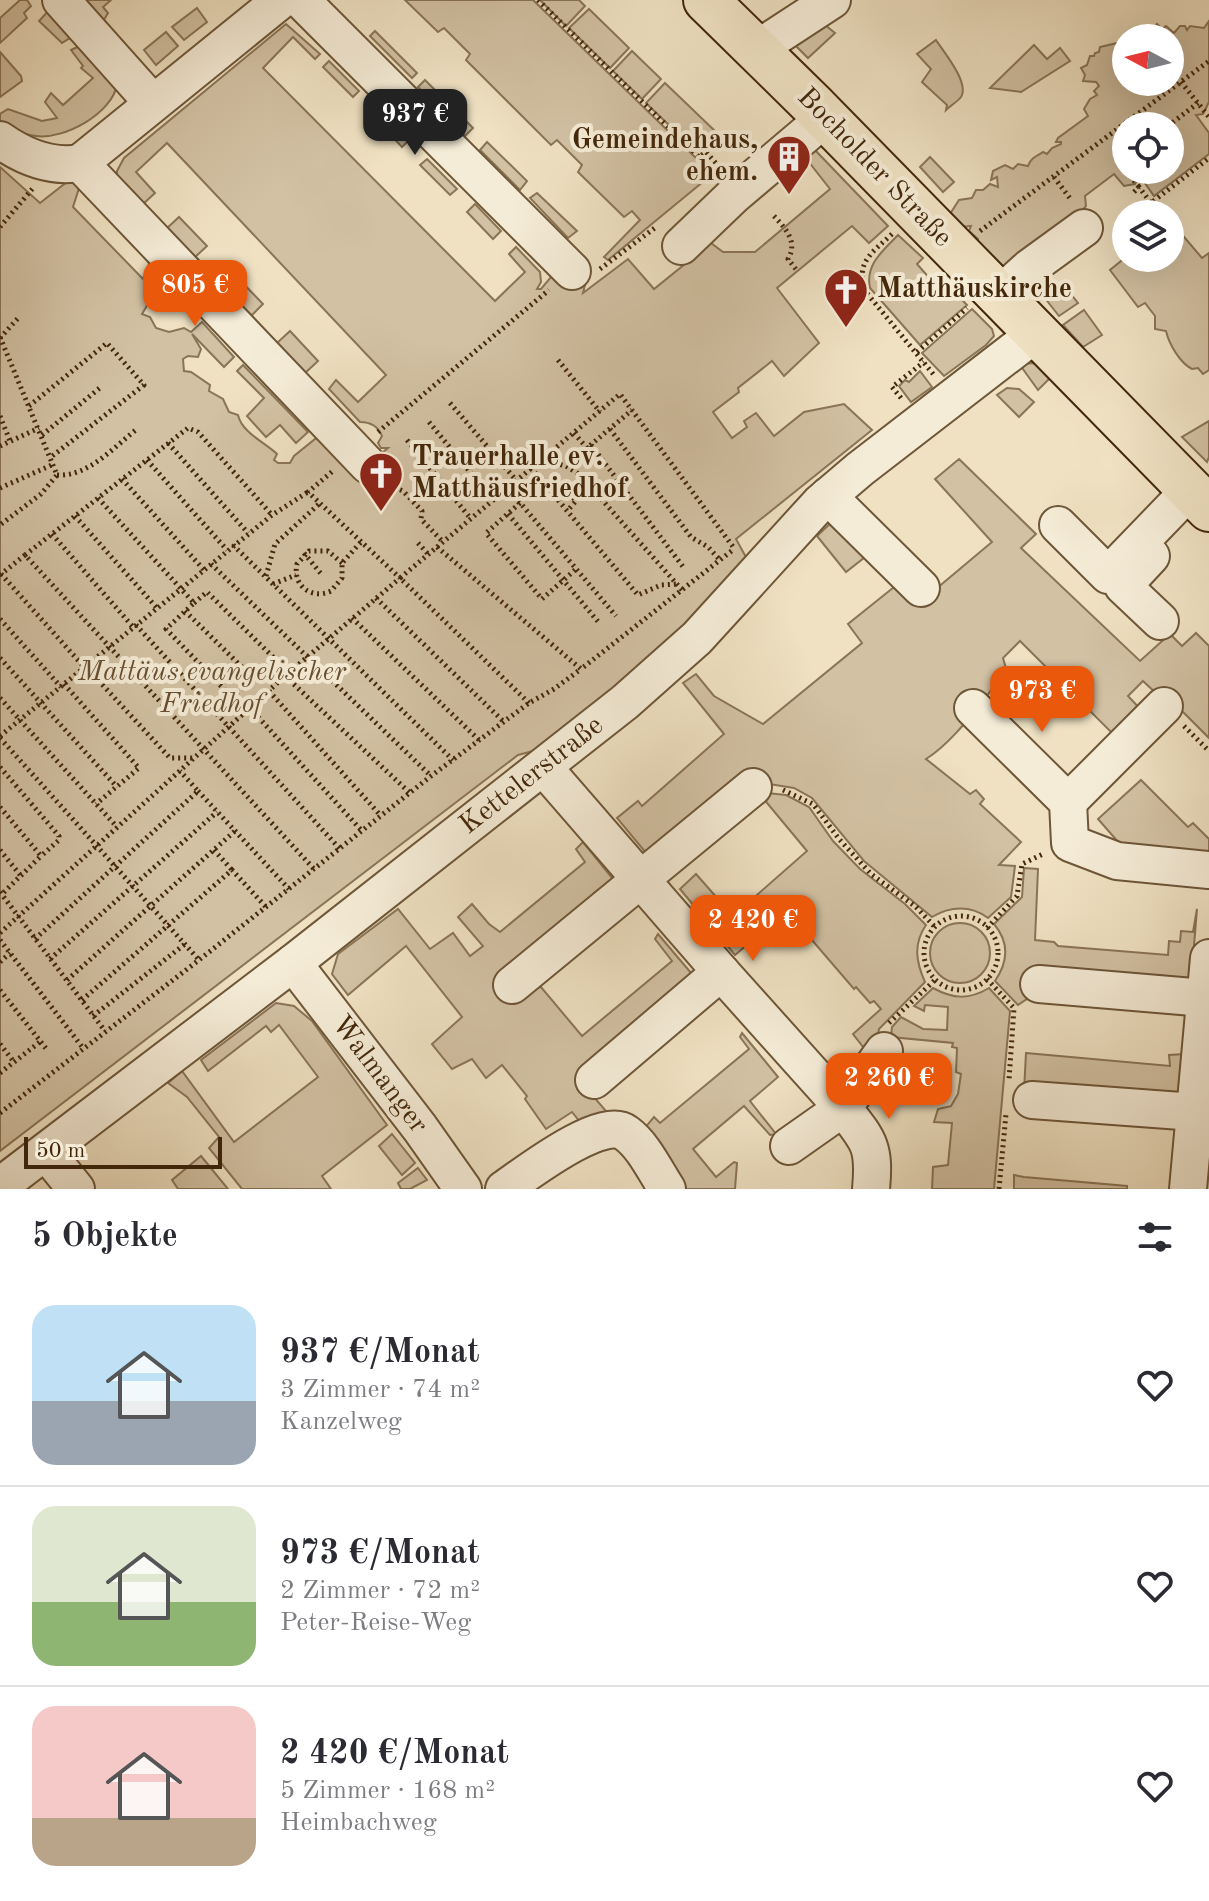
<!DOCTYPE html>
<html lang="de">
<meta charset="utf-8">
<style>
body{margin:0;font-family:"Old Standard TT",serif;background:#f7f7f7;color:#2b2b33;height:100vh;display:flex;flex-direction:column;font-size:30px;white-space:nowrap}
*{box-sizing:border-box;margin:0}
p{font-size:26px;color:#7c7c81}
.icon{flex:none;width:44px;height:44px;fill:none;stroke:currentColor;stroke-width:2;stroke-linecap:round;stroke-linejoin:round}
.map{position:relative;height:1189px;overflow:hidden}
.details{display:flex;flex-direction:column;background:#fff;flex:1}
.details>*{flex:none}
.needle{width:52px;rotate:277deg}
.buttons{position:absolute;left:1112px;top:24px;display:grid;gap:16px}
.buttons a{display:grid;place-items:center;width:72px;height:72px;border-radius:50%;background:#fff;box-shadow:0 8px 32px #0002;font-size:40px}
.scale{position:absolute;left:24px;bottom:20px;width:198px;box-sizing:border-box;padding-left:8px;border:4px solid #43270a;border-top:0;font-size:22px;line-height:28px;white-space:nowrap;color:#43270a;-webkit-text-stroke:6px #f5ecd7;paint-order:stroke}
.price{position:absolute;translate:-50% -68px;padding:0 18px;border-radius:16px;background:#ea580c;color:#fff;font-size:26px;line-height:52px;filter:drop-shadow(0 2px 4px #0008)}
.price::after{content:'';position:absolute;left:50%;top:48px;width:24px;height:18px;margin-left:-12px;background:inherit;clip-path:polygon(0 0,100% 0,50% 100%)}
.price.on{background:#222;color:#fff}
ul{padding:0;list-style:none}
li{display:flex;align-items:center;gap:24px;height:200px;padding:0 32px}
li+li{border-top:2px solid #e1e1e2}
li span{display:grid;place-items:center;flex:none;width:224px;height:160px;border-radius:24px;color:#555}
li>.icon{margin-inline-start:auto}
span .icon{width:96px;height:96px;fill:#fffc;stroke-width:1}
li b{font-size:34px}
h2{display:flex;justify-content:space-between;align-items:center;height:96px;padding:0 32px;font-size:34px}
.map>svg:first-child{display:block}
.green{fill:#d2c1a3;stroke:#8a7456;stroke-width:2;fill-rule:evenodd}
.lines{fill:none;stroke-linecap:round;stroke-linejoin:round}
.minor-casing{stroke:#6e5638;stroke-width:40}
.major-casing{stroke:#43270a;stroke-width:48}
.path{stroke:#43270a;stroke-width:5;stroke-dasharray:2 4;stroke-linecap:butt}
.minor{stroke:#f5ecd7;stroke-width:36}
.major{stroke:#efe1c2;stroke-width:44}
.labels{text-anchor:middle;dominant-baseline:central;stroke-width:8;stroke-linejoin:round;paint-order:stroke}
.poi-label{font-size:28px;font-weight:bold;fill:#43270a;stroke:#f5ecd7;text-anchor:start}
.street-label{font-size:28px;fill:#43270a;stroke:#f5ecd7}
.park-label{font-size:28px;font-style:italic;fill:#674e30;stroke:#f5ecd7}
</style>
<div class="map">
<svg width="1209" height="1189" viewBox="0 0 1209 1189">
<rect width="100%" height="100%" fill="#efe1c2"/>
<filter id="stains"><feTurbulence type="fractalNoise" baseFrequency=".0025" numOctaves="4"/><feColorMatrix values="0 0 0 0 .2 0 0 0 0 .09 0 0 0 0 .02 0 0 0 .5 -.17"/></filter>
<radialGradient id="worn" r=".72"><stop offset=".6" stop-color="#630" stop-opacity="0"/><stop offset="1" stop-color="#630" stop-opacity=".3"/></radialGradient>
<g class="green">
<polygon points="20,0 27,0 31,6 24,13 27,18 0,43 0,18"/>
<polygon points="76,0 111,0 103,7 108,13 102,23"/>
<polygon points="405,0 533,0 700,162 703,160 715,172 608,260 604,257 640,220 632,211 624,217 578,172 582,165 557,140 551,145 466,60 470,54 444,28 438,32"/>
<polygon points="540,0 579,0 585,6 566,26"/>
<polygon points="52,7 76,34 62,43 39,21"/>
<polygon points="197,8 207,22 184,40 172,27"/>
<polygon points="589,9 629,48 610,68 569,28"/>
<path d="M1209 21V102L1203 114 1196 115 1209 133V154L1154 196 1142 179 1138 177 1135 184 1124 186 1114 174 1085 196 1086 206 1081 212 1059 224V228L1002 271 976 243 978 239 969 231 971 226 961 227 950 214 959 200 972 198 976 190H983L990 184 998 187 997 177 991 180 993 171 1005 165 1013 169 1018 164 1028 166C1030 159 1036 156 1043 152L1047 154 1052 148 1061 144V142H1056L1058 138 1088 116 1084 109 1090 99 1097 95 1094 91 1099 86 1096 82 1083 81 1085 75 1081 68 1087 65 1090 56H1094L1095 53 1099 52 1100 47 1117 43 1122 51 1126 44V82H1170V38H1134V33H1139L1148 26 1153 28 1157 24 1162 29 1166 26 1174 33 1180 26H1185L1187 30 1190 26 1204 28ZM1126 126H1170V170H1126Z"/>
<path d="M286 24 320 54 315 59 293 37 263 68 495 301 525 272 509 254 516 247 540 272 541 282 537 289H541L551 277 582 281 585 285 583 293 628 259 654 289 711 243 723 252H755L830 189 805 157 814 149 888 226 869 243 852 226 777 288 819 343 784 376 772 361 738 388 739 392 713 412 732 438 747 427 744 421 756 413 774 436 804 412 844 404 872 430 736 539 747 559 659 655 537 750 518 755 0 1151V167L40 203 72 178 81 182 73 207 143 279 150 261 166 277 160 298 151 299 142 314 150 317 156 328 169 332 184 328 191 332 202 322 234 357 224 367 192 334 201 349 198 357 188 356 183 359 184 371 191 372 210 385 209 391 223 399 229 412 238 415C242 433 266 443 277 454L274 460 278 463H290L294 456 320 435 339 459 338 460 353 476 388 448H381L378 443 382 436C378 426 371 422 360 422L329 389 336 380 358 402 386 375 167 143 136 172 155 193 142 205 117 177V171L124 158Z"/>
<polygon points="825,25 835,33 808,58 796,46"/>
<polygon points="375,31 417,73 412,78 370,36"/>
<polygon points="166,32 178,46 156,65 144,50"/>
<path d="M936 40C943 51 970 83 961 97 957 102 950 106 946 110L947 105 922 82 931 69 917 54Z"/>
<path d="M84 44 117 84C113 113 64 140 36 136 23 135 12 128 0 122V114L8 109 42 121 57 118 45 102 51 93 63 105 93 78 81 68 83 66 71 50Z"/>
<polygon points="1034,45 1047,59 1060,48 1070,61 1021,92 990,88"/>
<polygon points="632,51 661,79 642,99 613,71"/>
<polygon points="0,52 21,76 22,81 0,97"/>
<polygon points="329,61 359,91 353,97 323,67"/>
<polygon points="425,80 473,128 465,136 418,87"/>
<polygon points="665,83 716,132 696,151 646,103"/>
<polygon points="379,109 409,140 402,147 372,115"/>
<polygon points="487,142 527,181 520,190 480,150"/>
<polygon points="930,157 954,182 943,192 920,167"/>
<polygon points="427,159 457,189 450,195 420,165"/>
<polygon points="537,193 577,231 568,238 530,198"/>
<polygon points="475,204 501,231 493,239 467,212"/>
<polygon points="179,217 207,246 193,259 165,230"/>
<path d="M1173 224 1202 258 1209 253V370L1203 374 1198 368 1192 369C1180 363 1169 344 1166 331L1155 329V316L1145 303 1138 307 1110 270 1126 257 1170 258V226Z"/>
<path d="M898 235 923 258 917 264 931 280 938 275 967 305 920 345 870 288C865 264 883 251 898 235Z"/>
<polygon points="234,274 263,304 250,317 220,286"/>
<polygon points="1040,274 1058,295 1066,288 1078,303 1059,316 1044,297 1038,301 1027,290"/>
<polygon points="972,309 992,329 994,336 986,345 944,376 922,353"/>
<polygon points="1084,310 1102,335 1083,347 1063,325"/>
<polygon points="290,331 318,361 304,374 276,344"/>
<polygon points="1032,363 1038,364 1052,376 1038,390 1020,365"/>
<polygon points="243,365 308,432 296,443 280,425 266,437 247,416 264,398 237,371"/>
<polygon points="920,371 932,387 911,402 899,386 905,380 909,382"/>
<polygon points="1007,388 1019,389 1034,402 1019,417 997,395"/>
<polygon points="1209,421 1209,457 1207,462 1182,437"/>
<path d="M959 459 1036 534 1021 548 1140 661 1170 634 1182 646 1196 633 1209 646V738L1165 694 1160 697 1143 681 1128 696 1144 713 1116 737 1020 641 1003 658 1007 672C996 681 992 690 983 701 967 721 947 746 926 759L970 794 976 790 984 799 980 804 1021 842 999 865 1015 866 1011 897 988 918C971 905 950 906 932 917L864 861 812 798 794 788 763 783 651 859 617 818 638 801 642 806 724 734 683 683 696 674 714 696 763 724 862 643 848 624 899 583 918 604 992 542 935 479Z"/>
<polygon points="833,521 874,550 846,572 817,536"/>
<polygon points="1141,780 1188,827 1193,823 1209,839 1209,852 1125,846 1119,843 1098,819"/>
<path d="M758 792 786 795 809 807 833 841 860 869 905 904 926 925C913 944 916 962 925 982L879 1029 875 1051 840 1082 836 1079 867 1052 853 1034 881 1009 874 1001 870 1003 856 987 854 989 787 911 735 955 680 889 696 874 733 916 807 851Z"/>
<polygon points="583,842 613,879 594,893 597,898 516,988 541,987 582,1036 672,961 655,939 658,934 697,980 580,1081 606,1111 584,1127 572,1112 546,1129 525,1099 527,1096 502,1065 486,1078 472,1059 452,1069 432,1044 462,1017 406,946 348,995 332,974 338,954 398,909 430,949 453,933 470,956 483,946 458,917 472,904 489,924 500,932 585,862 576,849"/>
<path d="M1024 868 1038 869 1035 940 1054 942 1058 946 1168 955 1169 941 1180 942 1181 931 1193 932 1197 909 1191 982 1030 997 1018 1005 995 981C1008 962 1010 943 994 924L1022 897Z"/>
<circle cx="960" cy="953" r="30"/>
<path d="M933 988C953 999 969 1000 989 988L1010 1011 994 1189H932L933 1167 948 1165 952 1123 934 1122 938 1109 951 1106 958 1094 961 1074 956 1072 957 1048 952 1047 953 1043 891 1037 892 1027 901 1017 923 1029 947 1030 948 1007 925 1005 924 1011 914 1006Z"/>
<polygon points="276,1003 294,1006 312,1021 387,1125 322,1176 331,1189 242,1189 209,1148 219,1137 187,1097 168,1083 182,1071 234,1142 318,1077 279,1025 271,1032 266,1026 208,1071 201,1060"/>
<polygon points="742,1033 778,1077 750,1101 776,1134 770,1135 744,1106 693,1149 716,1177 734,1162 737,1163 735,1189 682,1189 643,1130 654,1117 660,1123 749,1049 740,1037"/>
<polygon points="1026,1053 1170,1066 1169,1055 1185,1054 1181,1093 1024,1091"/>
<polygon points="392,1134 415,1163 402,1175 379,1146"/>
<polygon points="201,1156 228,1189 178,1189 172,1180"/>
<polygon points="418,1168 427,1180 410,1189 401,1189 398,1183"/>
<polygon points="1014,1175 1024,1177 1127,1186 1127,1189 1014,1189"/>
</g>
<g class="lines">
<g class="minor-casing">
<g id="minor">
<polyline points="61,0 152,102"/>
<polyline points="301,0 572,271"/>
<polyline points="757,49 832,0"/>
<path d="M0 140C24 157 50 168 80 163"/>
<polyline points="80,163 368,465"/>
<polyline points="80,163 281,0"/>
<polyline points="681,246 733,196 825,118"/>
<polyline points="998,296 1029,268 1084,228"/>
<polyline points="828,496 921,588"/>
<polyline points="1058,525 1108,575 1190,490"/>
<polyline points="1151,556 1123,586 1160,621"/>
<polyline points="973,708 1068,802 1070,843 1117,861 1209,870"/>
<polyline points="544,768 721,972 843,1108 789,1146"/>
<polyline points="1068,802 1164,706"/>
<polyline points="293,963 420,1128 463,1189"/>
<polyline points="1039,984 1205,998"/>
<polyline points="512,985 753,787"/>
<polyline points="594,1080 721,972"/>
<polyline points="1032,1100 1195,1112"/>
<polyline points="46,1152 76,1189"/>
<polyline points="0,1186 293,963 625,702 697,638 820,503 860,469 1035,334"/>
<path d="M504 1189C526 1174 602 1115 626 1133 644 1146 655 1171 667 1189"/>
<path d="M871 1189C875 1146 869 1141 843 1108L884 1051"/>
<polyline points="1188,1189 1209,958"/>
</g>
</g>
<g class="major-casing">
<polyline id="major" points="706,0 813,105 1209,509"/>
</g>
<g class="path">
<polyline points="538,0 699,157 706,152 720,168"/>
<polyline points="1181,82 1209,117"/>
<polyline points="1168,126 1198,103"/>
<polyline points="1126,158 1120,163 1139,187"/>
<polyline points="1054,177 1072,201"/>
<polyline points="1134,192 1139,187 1151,203 1209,158"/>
<path d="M774 216C786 229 798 242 788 259L798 272"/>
<polyline points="0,227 33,188"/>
<polyline points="980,231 1209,61"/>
<path d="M892 234C873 252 855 262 865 291L934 375"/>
<polyline points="600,269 656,227"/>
<polyline points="0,337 57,475 41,494 0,525"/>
<polyline points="0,338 20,316"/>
<polyline points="917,352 967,308"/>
<polyline points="558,360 600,412"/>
<polyline points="901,398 892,387 924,362"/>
<polyline points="450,403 516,480"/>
<polyline points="29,406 107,343 144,385 51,457"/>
<polyline points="0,416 10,441"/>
<polyline points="429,422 493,500"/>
<polyline points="610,429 691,537 708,547 720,560"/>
<polyline points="378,432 549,290"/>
<polyline points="574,433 587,448 632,410"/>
<polyline points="42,435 101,387"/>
<polyline points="407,440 471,519"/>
<polyline points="168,443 248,533"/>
<polyline points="591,445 684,568"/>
<polyline points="0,446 39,428"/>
<polyline points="147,460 227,550"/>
<polyline points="543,460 566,466 580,475 683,591"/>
<polyline points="531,468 638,595 661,585 677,584"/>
<path d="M57 475C88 477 114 447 137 429"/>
<polyline points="122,479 204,570"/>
<path d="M543 482C558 478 567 491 576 501L567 511"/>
<polyline points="389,485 403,491 422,511 421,519 443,542"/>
<polyline points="0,488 54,464"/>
<polyline points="504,490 522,505 616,616"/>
<polyline points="98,498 194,603 166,629 246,712"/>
<polyline points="520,503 486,533 542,599 576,569"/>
<polyline points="508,514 600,624"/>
<polyline points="75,516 157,608"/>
<polyline points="52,534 133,627"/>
<polyline points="418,543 428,554"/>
<polyline points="233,545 453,760"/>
<polyline points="437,547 581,669 734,549"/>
<polyline points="304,553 322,575"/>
<polyline points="25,555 188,428 198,432 272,515"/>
<path d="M342 563 328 551H309L297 564C292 586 312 600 331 591L342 578V563L361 542"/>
<polyline points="211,564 431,776"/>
<polyline points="1,574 85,668"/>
<polyline points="0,575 25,555 314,869"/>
<polyline points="266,576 275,544 319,504"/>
<polyline points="273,584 296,575"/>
<polyline points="376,598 503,721"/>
<polyline points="194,603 207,592 275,659 232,697"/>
<polyline points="185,611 253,678"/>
<polyline points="352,618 479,740"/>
<polyline points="0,619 61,687"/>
<polyline points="136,625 340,849"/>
<polyline points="0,658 117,787"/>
<polyline points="86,667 170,758 193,758"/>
<polyline points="285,676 410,793"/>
<polyline points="64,684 139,768 96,804"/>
<polyline points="269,691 381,816"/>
<polyline points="0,698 117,827"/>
<polyline points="529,703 400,578 620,394 734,548"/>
<polyline points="250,708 362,831"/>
<polyline points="1184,726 1209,751"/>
<polyline points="0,736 272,515 308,492"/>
<polyline points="0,738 199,960"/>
<polyline points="0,767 59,836 59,840 41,856"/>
<polyline points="783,790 813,804 839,839 871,874 916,907 934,926"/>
<polyline points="198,791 289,889"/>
<polyline points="0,807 41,856 2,894"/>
<polyline points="0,850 21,876"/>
<polyline points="214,850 232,870"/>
<polyline points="0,892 105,1031"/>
<circle cx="961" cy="953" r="37"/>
<polyline points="987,928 1017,896 1022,864 1043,854"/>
<polyline points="0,933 285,676 400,578 308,492 334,470"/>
<polyline points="35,939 198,791 180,771"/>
<polyline points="0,940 83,1048"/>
<polyline points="50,959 217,812"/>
<polyline points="0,962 10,953"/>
<polyline points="987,979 1014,1008 1009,1080"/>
<polyline points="67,980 235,831"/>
<polyline points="0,990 48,1051"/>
<polyline points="82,1000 232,870 266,907"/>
<polyline points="93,1016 185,944"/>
<polyline points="889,1023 935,980"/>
<polyline points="0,1044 14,1062"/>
<polyline points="0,1073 41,1041"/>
<polyline points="0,1113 199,960 431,776 529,703 554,689 581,669"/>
<polyline points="999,1189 1006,1114"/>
</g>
<use href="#minor" class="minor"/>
<use href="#major" class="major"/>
</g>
<defs>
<g id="building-pin" transform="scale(2.3)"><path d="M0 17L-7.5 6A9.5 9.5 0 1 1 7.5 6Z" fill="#8f2418" stroke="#f5ecd7"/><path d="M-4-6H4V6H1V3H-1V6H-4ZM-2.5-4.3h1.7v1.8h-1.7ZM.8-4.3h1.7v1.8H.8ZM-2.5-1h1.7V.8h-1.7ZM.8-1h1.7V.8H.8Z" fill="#fff"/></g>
<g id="church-pin" transform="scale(2.3)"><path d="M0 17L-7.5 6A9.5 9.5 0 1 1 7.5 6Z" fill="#8f2418" stroke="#f5ecd7"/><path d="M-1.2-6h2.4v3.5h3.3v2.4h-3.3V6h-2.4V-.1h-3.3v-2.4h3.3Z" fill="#fff"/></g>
</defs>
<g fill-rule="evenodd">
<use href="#building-pin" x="789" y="157"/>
<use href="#church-pin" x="846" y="290"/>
<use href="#church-pin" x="381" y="474"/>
</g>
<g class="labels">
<g class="poi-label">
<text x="758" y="141" text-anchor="end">Gemeindehaus,<tspan x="758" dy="32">ehem.</tspan></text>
<text x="877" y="290">Matthäuskirche</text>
<text x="412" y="458">Trauerhalle ev.<tspan x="412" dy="32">Matthäusfriedhof</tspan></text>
</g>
<g class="street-label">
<text transform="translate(874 168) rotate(46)">Bocholder Straße</text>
<text transform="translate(532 776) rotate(-38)">Kettelerstraße</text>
<text transform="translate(379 1075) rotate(53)">Walmanger</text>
</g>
<g class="park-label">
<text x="212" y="673">Mattäus evangelischer<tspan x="212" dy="32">Friedhof</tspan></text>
</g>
</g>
<rect width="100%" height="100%" filter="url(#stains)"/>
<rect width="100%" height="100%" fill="url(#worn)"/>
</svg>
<div class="buttons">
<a><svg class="needle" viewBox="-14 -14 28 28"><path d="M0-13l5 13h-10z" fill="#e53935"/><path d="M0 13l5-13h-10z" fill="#7c7c81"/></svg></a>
<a><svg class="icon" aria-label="locate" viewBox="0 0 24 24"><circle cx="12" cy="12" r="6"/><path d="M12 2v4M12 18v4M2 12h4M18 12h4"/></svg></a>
<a><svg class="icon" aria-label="layers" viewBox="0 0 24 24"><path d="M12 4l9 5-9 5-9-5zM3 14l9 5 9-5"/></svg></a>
</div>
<div class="scale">50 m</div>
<b class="price on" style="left:415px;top:157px">937 €</b>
<b class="price" style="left:195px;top:328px">805 €</b>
<b class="price" style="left:1042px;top:734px">973 €</b>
<b class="price" style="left:753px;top:963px">2 420 €</b>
<b class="price" style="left:889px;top:1121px">2 260 €</b>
</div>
<section class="details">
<h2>5 Objekte<svg class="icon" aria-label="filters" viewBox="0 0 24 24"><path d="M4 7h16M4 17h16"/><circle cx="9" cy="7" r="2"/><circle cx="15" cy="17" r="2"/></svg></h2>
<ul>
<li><span style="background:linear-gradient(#bfe0f5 60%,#9aa5b1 0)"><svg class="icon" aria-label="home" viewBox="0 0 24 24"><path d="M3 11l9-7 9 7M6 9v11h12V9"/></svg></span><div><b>937 €/Monat</b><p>3 Zimmer · 74 m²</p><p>Kanzelweg</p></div><svg class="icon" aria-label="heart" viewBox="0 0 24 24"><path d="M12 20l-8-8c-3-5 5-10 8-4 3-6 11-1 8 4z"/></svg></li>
<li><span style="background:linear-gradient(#dfe7d0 60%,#8fb573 0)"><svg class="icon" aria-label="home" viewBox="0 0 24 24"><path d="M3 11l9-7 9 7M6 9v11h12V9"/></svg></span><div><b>973 €/Monat</b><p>2 Zimmer · 72 m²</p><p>Peter-Reise-Weg</p></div><svg class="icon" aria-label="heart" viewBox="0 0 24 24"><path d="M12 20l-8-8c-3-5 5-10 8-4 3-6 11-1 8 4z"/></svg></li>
<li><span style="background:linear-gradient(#f6c9c9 70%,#b9a48a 0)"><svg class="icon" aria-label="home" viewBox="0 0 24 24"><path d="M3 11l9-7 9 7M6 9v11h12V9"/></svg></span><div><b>2 420 €/Monat</b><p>5 Zimmer · 168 m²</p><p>Heimbachweg</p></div><svg class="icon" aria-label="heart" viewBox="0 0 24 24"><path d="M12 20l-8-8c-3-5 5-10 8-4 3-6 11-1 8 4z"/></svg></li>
</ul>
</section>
